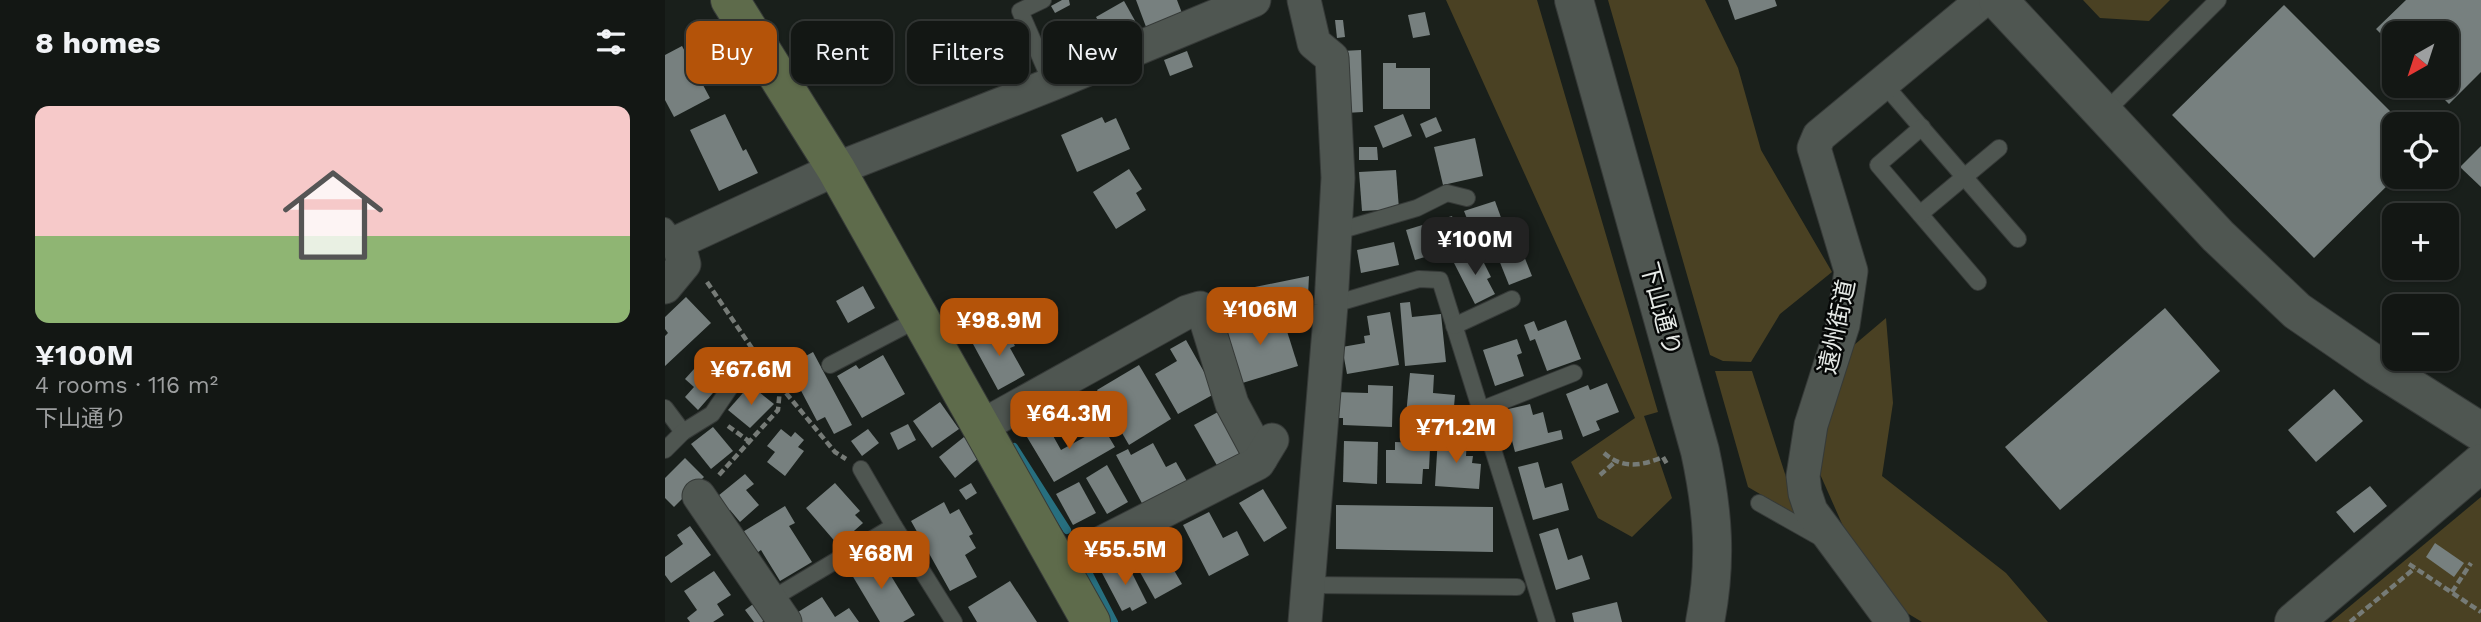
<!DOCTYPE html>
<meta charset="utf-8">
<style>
body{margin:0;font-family:"Work Sans","Noto Sans JP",sans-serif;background:#202422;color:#f1f3f6;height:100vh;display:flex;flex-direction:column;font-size:26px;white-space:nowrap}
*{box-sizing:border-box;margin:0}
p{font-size:23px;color:#9d9fa0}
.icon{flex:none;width:38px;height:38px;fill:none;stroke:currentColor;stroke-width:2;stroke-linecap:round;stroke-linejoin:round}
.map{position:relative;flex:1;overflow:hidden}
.side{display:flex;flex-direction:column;background:#131714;width:665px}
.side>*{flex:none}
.hud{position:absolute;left:21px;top:21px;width:665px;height:63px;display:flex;gap:14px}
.needle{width:46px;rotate:219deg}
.fabs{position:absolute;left:1717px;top:21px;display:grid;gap:14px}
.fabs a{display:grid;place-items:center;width:77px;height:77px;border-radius:14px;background:#131714;box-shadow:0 2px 5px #0004,0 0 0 2px #323634;font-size:35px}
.price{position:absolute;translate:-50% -60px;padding:0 16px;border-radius:14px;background:#b45309;color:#fff;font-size:23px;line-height:46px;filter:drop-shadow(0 2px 4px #0008)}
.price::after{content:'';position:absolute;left:50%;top:42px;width:21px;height:16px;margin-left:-10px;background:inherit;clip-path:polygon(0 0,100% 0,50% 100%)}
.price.on{background:#222;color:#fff}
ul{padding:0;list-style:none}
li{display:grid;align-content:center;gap:14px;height:371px;padding:0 35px}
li+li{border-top:2px solid #323634}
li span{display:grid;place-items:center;height:217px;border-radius:14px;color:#555}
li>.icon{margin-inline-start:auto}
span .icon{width:126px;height:126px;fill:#fffc;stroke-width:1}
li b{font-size:30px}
h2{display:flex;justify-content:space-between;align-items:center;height:84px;padding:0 35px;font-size:30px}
.pill{padding:0 24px;border-radius:14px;background:#131714;box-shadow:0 2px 5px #0004,0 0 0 2px #323634;font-size:24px;line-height:63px}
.pill.on{background:#b45309;color:#fff}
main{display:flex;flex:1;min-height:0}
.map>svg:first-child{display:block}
.green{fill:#4a4123}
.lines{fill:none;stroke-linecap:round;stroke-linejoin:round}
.stream{stroke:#276f7f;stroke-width:8}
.building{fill:#77807f}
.service-casing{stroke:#363a38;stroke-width:18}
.minor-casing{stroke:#363a38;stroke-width:35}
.tertiary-casing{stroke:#363a38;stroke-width:40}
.secondary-casing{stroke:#363a38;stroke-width:40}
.path{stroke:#767b77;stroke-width:4.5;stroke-dasharray:7 3.5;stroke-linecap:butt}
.service{stroke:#4f5651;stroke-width:16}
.minor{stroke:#4f5651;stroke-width:33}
.tertiary{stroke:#4f5651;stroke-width:38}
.secondary{stroke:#5e6b4b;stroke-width:38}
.labels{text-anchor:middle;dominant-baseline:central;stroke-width:5;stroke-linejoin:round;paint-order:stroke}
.street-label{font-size:24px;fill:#e6eae7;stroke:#060807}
</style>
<main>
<section class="side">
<h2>8 homes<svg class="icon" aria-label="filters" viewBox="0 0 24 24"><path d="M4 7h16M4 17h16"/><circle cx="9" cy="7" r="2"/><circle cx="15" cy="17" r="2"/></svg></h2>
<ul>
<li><span style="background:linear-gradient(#f6c9c9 60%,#8fb573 0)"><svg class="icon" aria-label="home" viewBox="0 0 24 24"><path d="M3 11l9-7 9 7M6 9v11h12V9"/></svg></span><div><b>¥100M</b><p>4 rooms · 116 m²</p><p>下山通り</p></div></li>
</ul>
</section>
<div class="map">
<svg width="1816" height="622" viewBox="0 0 1816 622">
<rect width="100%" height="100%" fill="#191f1b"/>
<g class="green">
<polygon points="781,0 872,0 993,412 979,416 1007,498 967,537 933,518 906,462 970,418"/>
<polygon points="943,0 1040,0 1073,68 1096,150 1167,272 1115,314 1086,362 1058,361 1045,355"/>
<polygon points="1418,0 1505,0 1484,21 1435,18"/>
<polygon points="1221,318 1228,403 1217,476 1341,573 1383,622 1257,622 1242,613 1178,526 1151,465 1182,351"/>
<polygon points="1050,371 1087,371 1131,508 1141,521 1083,487"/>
<polygon points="1816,497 1816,622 1666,622"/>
</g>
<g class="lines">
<g class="stream">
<polyline points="349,447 402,530"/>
<polyline points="423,572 449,622"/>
</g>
</g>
<g class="building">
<polygon points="397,0 404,0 405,5 390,13 386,6"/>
<polygon points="471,0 512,0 520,21 484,35"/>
<polygon points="1063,0 1110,0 1112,6 1070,20"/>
<polygon points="1741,0 1816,0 1816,72 1784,104 1766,86 1782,86 1782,33 1729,33 1729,47 1711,29"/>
<polygon points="459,1 478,35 450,51 431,17"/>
<polygon points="1619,5 1738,124 1729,124 1729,177 1731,177 1649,258 1507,115"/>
<polygon points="760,12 765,35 748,38 743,15"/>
<polygon points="321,20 342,59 329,66 331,74 316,83 291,37"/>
<polygon points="425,20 439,48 397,73 384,44 415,30 413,26"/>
<polygon points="670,20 678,20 680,37 672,38"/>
<polygon points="17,46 45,98 9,117 0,100 0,55"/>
<polygon points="696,50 698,112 680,113 677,51"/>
<polygon points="522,51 528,67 505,76 499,60"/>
<polygon points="718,63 731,63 731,68 765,68 765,109 718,109"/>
<polygon points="60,114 78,151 81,149 93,173 54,191 25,130"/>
<polygon points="738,114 747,136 718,148 709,126"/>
<polygon points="437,117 440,123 451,118 465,149 412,172 396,135"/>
<polygon points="771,117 777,131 761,138 755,124"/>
<polygon points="810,138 818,176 778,185 769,147"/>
<polygon points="1816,146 1816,187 1795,167"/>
<polygon points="694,147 712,147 713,160 694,160"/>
<polygon points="464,169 477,189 471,193 481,210 451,229 428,192"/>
<polygon points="731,170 734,209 697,211 694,172"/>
<polygon points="830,201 838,223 808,234 799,211"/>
<polygon points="787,216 796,246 750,260 741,230"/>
<polygon points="851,236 867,276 844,285 828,245"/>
<polygon points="729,242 734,265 696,273 692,250"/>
<polygon points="813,251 826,277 822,279 830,294 810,304 789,263"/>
<polygon points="644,276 642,315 630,315 622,295 595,303 594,298 582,299 580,289"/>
<polygon points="198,286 210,308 183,323 171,301"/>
<polygon points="574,296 577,307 562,311 559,300"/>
<polygon points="21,297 46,323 0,366 0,336 3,333 0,329 0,317"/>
<polygon points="745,302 747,317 776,314 781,362 740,366 735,303"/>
<polygon points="1500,308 1555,371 1395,510 1340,447"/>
<polygon points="615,309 633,366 574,384 557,327"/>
<polygon points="725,312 734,365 682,374 677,347 700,343 699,336 705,335 702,316"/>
<polygon points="901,320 916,359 882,371 870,339 865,341 859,325 869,321 873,331"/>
<polygon points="339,326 350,346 345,348 360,375 333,390 308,344"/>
<polygon points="852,339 857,353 852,355 859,376 830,386 818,350"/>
<polygon points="521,340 551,393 513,414 490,374 512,361 505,349"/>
<polygon points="47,349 69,369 33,410 20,397 29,387 20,379"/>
<polygon points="148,352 187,425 169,434 160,417 152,421 123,366"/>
<polygon points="218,355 240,394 197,418 172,376 191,365 194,369"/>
<polygon points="474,365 506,419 464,445 432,390"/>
<polygon points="745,373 769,375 768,393 790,395 787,430 740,426"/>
<polygon points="942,383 954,412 931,421 935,430 918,437 901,394 923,385 925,390"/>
<polygon points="85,385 109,404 85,428 63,410"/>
<polygon points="703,385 728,386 727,427 678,425 678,418 669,418 670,392 703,393"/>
<polygon points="1669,389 1698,421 1651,462 1623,430"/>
<polygon points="275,402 294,429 267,448 248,421"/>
<polygon points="865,404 868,415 878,412 883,433 896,430 898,439 850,452 839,410"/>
<polygon points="553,412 578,455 554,469 529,425"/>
<polygon points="243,424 251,440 233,450 225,433"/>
<polygon points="382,425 396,450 438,427 450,447 389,482 362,437"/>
<polygon points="48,427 68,451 46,469 26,444"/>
<polygon points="116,429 126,437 130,432 139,440 133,447 139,451 120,476 102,462 110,452 102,446"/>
<polygon points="203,429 214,443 197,456 186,441"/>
<polygon points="299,437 315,457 290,478 274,457"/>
<polygon points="773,437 802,439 801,456 808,456 807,463 816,464 814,489 770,486"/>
<polygon points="679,441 713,442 712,484 678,482"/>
<polygon points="730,442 757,443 757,449 765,449 764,469 758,469 757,484 721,483 721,450 730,450"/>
<polygon points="488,443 501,467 511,462 523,483 479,507 451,455 463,449 466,455"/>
<polygon points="20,458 39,477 9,507 0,498 0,478"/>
<polygon points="873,462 880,488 897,483 904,510 868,520 853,467"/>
<polygon points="442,465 463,502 442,514 421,478"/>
<polygon points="80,474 89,484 81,490 94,505 75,522 65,510 61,514 48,500"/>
<polygon points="414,482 431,513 408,525 391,494"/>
<polygon points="170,483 195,511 190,515 198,523 173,545 141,508"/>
<polygon points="306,483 312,493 301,500 294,490"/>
<polygon points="1705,486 1722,506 1689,533 1671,512"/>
<polygon points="598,489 622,528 599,542 574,503"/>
<polygon points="279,502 285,514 294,509 308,534 304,536 311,548 300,555 312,577 285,591 246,521"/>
<polygon points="671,505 828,507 828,552 671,549"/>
<polygon points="120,506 130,523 124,526 147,562 115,581 96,550 89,555 76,533"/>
<polygon points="544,512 558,538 572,531 584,555 544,576 518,525"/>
<polygon points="25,526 46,555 6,583 0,575 0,557 18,544 12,535"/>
<polygon points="893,528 903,560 917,555 925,579 891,590 874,534"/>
<polygon points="493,543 517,584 490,599 467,558"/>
<polygon points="1770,543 1799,563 1789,577 1761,557"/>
<polygon points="212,553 250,615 238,622 215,622 184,570"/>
<polygon points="461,561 482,603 467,611 465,607 457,611 437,573"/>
<polygon points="49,571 66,595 52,604 59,615 48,622 25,622 22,618 32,610 19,591"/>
<polygon points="345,581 372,622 312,622 303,607"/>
<polygon points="157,597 170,617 184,608 194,622 135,622 130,614"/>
<polygon points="91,602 102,619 97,622 89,622 80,610"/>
<polygon points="952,602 957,622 909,622 907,613"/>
</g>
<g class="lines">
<g class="service-casing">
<g id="service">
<polyline points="378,0 355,11 387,84"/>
<polyline points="1218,83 1353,239"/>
<polyline points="1438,114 1553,0"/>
<polyline points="1257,127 1213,165 1313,282"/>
<polyline points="1255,214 1334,148"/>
<polyline points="0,226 13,242"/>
<polyline points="670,232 752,208 782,193 802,198"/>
<polyline points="666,305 754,279 775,280 882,622"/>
<polyline points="789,326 847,299"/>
<polyline points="165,365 255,318"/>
<polyline points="0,408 18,432"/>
<polyline points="815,410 909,373"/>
<polyline points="0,450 18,432 47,414 64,389"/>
<polyline points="196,469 229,526 289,622"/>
<polyline points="1094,503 1156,538"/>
<polyline points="643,585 852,587"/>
<polyline points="105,600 229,526"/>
</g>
</g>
<g class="minor-casing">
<g id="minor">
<polyline points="639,0 649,43 667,58 673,178 666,305 640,622"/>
<polyline points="0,287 19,264 13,242 171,169 387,84 589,0"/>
<polyline points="317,426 522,312 535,308 541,320 567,404 596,458"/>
<polyline points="34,496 120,622"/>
<polyline points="395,564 593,463 607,440"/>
<polyline points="1228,622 1146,511 1140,493 1138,476 1146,425 1178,325 1186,271 1149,148 1154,136 1318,0"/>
</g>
</g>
<g class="tertiary-casing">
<g id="tertiary">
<path d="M909 0 1035 451C1048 511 1052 561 1040 622"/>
<polyline points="1333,0 1553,236 1632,311 1712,366 1816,432"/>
<polyline points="1629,622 1816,463"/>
</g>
</g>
<g class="secondary-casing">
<polyline id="secondary" points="65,0 171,169 426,622"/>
</g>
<g class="path">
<polyline points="42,282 101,369 170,452 181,459"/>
<polyline points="63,426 85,442"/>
<path d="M939 453C957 469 977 466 998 457L1002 464"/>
<polyline points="54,475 113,410 115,388"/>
<polyline points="935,475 950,462"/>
<polyline points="1744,564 1816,612"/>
<polyline points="1787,592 1806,563"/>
<polyline points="1685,622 1750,568"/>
</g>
<use href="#service" class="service"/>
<use href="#minor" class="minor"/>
<use href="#tertiary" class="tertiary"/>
<use href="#secondary" class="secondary"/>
</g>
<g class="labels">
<g class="street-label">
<text transform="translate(996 309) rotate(75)">下山通り</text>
<text transform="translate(1172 327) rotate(-78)">遠州街道</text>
</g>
</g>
</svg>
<div class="fabs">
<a><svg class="needle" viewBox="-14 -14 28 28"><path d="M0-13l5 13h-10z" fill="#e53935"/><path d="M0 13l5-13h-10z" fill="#9d9fa0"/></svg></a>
<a><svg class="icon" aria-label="locate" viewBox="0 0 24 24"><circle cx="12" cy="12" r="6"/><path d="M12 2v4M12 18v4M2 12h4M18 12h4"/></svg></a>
<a>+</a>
<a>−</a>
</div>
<b class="price on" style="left:810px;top:277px">¥100M</b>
<b class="price" style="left:595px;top:347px">¥106M</b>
<b class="price" style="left:334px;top:358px">¥98.9M</b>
<b class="price" style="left:86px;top:407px">¥67.6M</b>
<b class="price" style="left:404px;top:451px">¥64.3M</b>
<b class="price" style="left:791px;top:465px">¥71.2M</b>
<b class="price" style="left:460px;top:587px">¥55.5M</b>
<b class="price" style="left:216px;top:591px">¥68M</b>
<div class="hud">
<a class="pill on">Buy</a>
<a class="pill">Rent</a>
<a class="pill">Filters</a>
<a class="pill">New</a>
</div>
</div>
</main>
